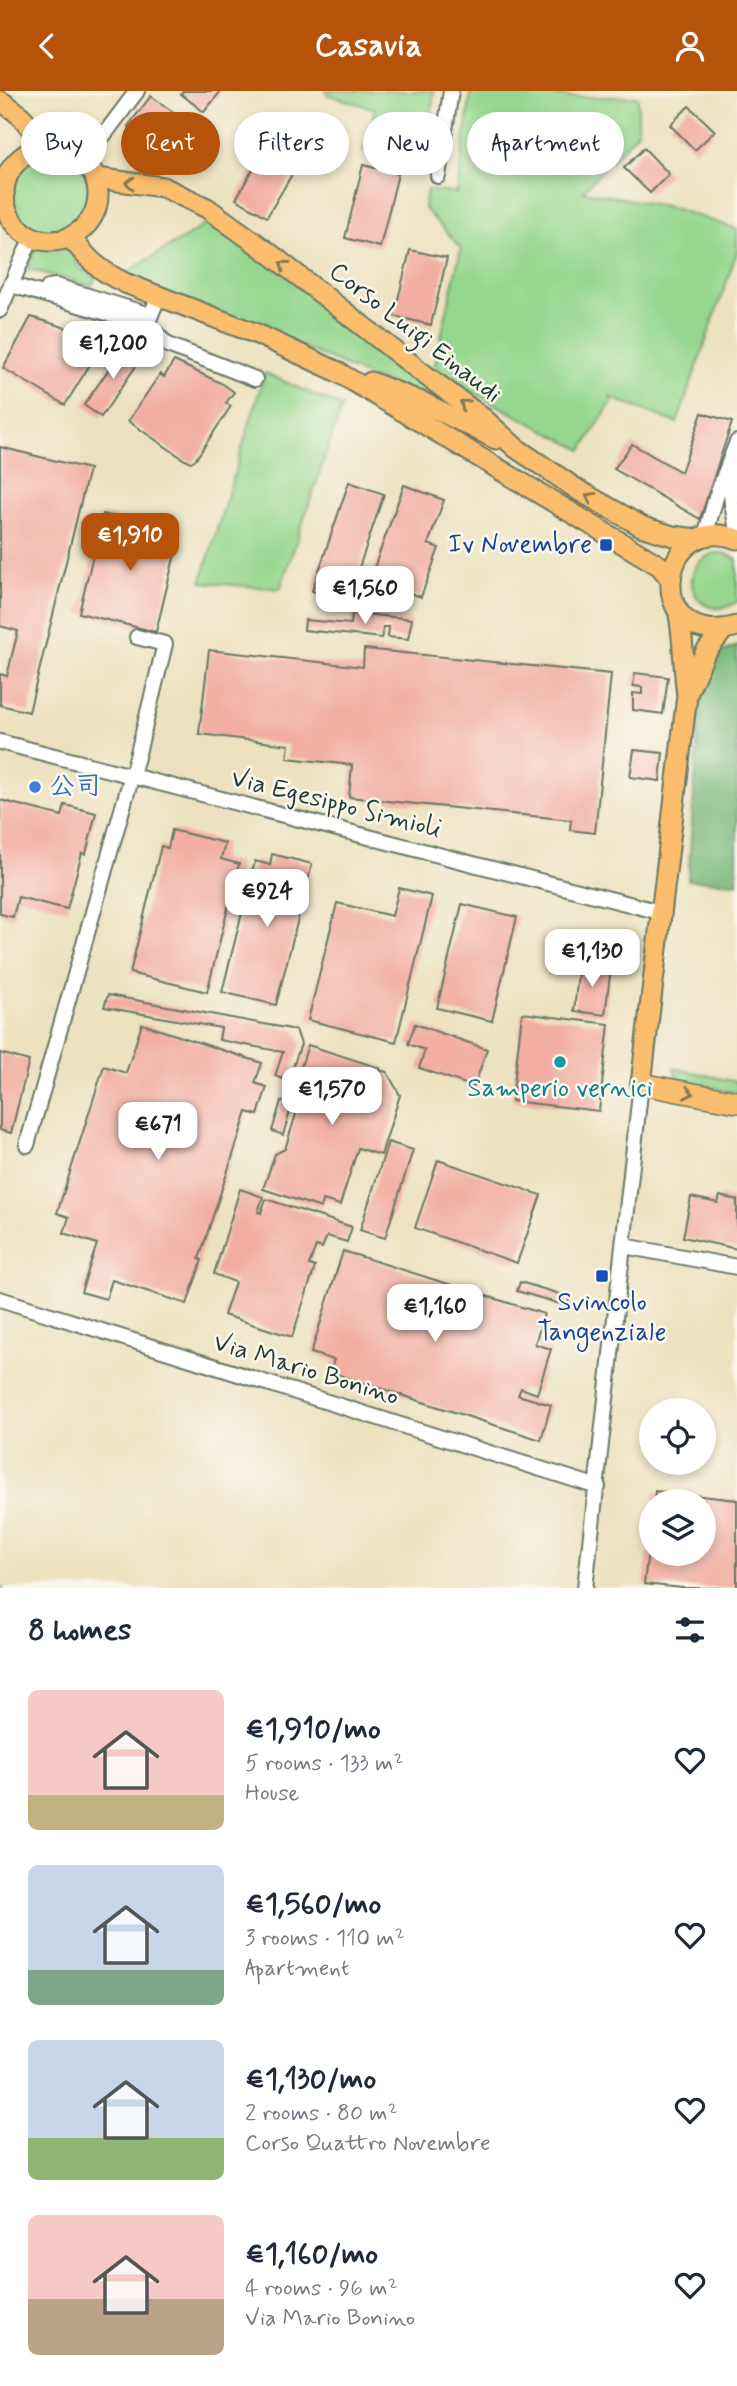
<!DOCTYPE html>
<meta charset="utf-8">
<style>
body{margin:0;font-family:Mynerve,"LXGW WenKai TC",sans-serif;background:#f2f2f3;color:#1f2937;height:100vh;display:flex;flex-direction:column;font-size:26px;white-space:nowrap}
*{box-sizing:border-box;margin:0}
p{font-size:23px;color:#747a83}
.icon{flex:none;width:38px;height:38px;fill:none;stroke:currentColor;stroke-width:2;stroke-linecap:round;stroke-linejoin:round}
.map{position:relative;height:1497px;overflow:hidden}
.details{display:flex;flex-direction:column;background:#fff;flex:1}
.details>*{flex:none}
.hud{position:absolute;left:21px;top:21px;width:696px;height:63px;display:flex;gap:14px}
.controls{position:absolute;left:639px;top:1307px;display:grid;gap:14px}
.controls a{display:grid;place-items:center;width:77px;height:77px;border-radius:50%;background:#fff;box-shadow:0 4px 10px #0003;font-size:35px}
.price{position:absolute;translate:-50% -60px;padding:0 16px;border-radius:14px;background:#fff;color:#222;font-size:23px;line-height:46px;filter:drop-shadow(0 2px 4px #0008)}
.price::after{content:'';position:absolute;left:50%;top:42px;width:21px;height:16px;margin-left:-10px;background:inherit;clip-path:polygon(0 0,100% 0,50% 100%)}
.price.on{background:#b45309;color:#fff}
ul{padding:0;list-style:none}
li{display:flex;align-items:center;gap:21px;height:175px;padding:0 28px}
li span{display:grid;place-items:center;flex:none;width:196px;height:140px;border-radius:10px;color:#555}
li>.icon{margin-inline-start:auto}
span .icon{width:84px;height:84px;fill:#fffc;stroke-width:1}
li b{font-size:30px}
h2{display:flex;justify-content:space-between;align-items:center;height:84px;padding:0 28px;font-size:30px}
.tag{padding:0 24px;border-radius:32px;background:#fff;box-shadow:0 4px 10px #0003;font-size:24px;line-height:63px}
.tag.on{background:#b45309;color:#fff}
header{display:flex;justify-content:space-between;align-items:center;height:91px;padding:0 28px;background:#b45309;color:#fff;font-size:32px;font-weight:700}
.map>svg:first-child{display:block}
.green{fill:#95d78f;stroke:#5a8a62;stroke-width:2}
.forest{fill:#78b87a;stroke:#4c7a57;stroke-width:2}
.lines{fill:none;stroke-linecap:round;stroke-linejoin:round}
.stream{stroke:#67acdd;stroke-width:4.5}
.building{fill:#f2aea2}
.minor-casing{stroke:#677765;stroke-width:18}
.major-casing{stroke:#677765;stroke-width:23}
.highway-casing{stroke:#677765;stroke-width:24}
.minor{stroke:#fff;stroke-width:14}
.major{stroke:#fabe6e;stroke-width:19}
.highway{stroke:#fabe6e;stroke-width:21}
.oneway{stroke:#82774e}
.transit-dot{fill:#1a4fb4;stroke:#fbf7ec;stroke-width:2.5}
.shop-dot{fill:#3f7fe0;stroke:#fbf7ec;stroke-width:2.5}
.culture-dot{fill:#0f9aa8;stroke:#fbf7ec;stroke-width:2.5}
.labels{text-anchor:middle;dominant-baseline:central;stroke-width:5;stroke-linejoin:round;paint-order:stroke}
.street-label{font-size:26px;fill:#1f3d34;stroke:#fbf7ec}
.transit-label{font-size:26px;fill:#164399;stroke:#fbf7ec;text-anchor:end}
.shop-label{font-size:26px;fill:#366cbe;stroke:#fbf7ec;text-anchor:start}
.culture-label{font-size:26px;fill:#0d838f;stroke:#fbf7ec}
</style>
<header><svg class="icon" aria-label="back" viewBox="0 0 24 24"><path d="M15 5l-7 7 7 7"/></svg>Casavia<svg class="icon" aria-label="person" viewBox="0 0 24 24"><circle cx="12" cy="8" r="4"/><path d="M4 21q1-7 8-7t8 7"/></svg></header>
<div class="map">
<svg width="737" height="1497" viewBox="0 0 737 1497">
<rect width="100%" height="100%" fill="#fbf7ec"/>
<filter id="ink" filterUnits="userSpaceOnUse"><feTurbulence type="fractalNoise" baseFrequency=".0143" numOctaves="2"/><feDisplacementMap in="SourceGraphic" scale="14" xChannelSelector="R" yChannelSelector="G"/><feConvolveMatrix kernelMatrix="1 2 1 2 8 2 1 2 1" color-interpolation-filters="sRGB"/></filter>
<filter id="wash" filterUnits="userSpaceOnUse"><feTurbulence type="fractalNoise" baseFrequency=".00686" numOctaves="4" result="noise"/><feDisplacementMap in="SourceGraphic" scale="28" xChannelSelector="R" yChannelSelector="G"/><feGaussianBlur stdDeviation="1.57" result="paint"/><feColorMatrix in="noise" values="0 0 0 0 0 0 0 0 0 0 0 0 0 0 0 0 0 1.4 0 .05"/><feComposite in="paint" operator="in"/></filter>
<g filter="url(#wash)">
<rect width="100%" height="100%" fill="#ece2c0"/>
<g class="green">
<polygon points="326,0 434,0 426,71 363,60 375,18 326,3"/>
<polygon points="471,0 525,0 570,6 638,6 638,41 583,100 670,116 737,138 737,161 677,332 609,306 613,309 582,359 476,303 434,277 461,157 424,117 427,99 457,102"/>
<circle cx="51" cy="104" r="40"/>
<polygon points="210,131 242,144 449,316 370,286 276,244 121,185"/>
<polygon points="36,156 48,159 67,156 72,160 78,175 95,188 92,195 28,178"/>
<polygon points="265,282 342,316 280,498 201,491"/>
<path d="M715 462H724L737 468V511C698 536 670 477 715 462Z"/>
<polygon points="674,977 737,991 737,1002 684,990 677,986"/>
</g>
<polygon class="forest" points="737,555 737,792 688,789 701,598 714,564"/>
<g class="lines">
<polyline class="stream" points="0,1496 2,1497"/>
</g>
<g id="blocks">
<g class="building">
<polygon points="183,0 221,0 204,21 181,3"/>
<polygon points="151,5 173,21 150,51 128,35"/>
<polygon points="689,15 715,40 695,59 670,34"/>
<polygon points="180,31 201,45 179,77 158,62"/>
<polygon points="273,43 305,61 267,126 236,108"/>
<polygon points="644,57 669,83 650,102 624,77"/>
<polygon points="363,74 398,83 380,156 345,147"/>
<polygon points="410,159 447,167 431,234 394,225"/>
<polygon points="31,226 105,249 65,314 3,277"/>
<polygon points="128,256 143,265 101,326 84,314 118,265"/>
<polygon points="174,270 223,293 234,301 226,312 231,315 196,368 191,371 185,369 128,330 160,283 164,286"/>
<polygon points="702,322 732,331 700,428 614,378 632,353 681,381"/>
<polygon points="0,356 89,378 29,621 0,614 0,583 7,585 18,540 0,535"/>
<polygon points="349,391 384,403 347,512 312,500"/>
<polygon points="404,394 444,409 428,453 439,457 421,506 370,488"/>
<polygon points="103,423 180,442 156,541 79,522"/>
<polygon points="352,522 412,528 408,548 388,546 389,536 383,536 382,547 304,539 305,529 351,533"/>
<polygon points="364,558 611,583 595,742 570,739 571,729 349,706 352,674 287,667 289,654 199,643 209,559 363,576"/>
<polygon points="635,582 668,586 663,623 633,619 633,602 642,603 642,596 633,595"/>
<polygon points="634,659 663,662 660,690 630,686"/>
<polygon points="0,709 62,725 65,714 96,722 86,763 82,762 67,818 18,806 13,826 0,823"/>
<polygon points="172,739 225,752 221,768 239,773 207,901 130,882 161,755 168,757"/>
<polygon points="272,763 312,773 276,914 222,901 255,770 270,774"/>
<polygon points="399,797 432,805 396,951 308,929 337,812 392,825"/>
<polygon points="462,813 517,826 492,930 437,917"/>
<polygon points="579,873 611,876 605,924 574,920"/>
<polygon points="108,904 296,939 301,953 288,990 275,985 283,961 219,949 221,937 104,916"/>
<polygon points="522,922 609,933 599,1020 512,1010"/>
<polygon points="142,933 262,972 255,992 267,996 258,1024 247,1021 199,1168 202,1169 187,1213 112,1189 106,1208 81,1201 97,1153 64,1142 69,1126 57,1122 104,975 126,982"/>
<polygon points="415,933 487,958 474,996 419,977 425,959 408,953"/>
<polygon points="308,954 380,977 379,979 387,981 400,1004 381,1064 358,1057 340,1114 323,1109 321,1117 263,1098 275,1063 285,1058 303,1001 294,998"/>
<polygon points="0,962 29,970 11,1042 0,1039"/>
<polygon points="281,1010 292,1014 283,1044 272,1040"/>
<polygon points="388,1051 413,1059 385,1147 360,1139"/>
<polygon points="438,1069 541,1104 517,1172 415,1137"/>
<polygon points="240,1098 263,1106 258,1121 261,1122 266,1108 352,1136 347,1151 327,1145 322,1157 316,1155 309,1174 315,1176 292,1246 224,1224 235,1191 214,1183"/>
<polygon points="720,1105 737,1109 737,1158 683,1146 691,1106 718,1112"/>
<polygon points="343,1160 544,1223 535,1253 551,1258 537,1303 521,1297 518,1304 551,1314 541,1349 330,1281 334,1269 311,1262"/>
<polygon points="520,1191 570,1206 567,1215 517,1200"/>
<polygon points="655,1400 737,1409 737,1497 683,1497 644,1493 649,1450 651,1450 651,1463 704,1463 704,1410 654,1410"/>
</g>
</g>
</g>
<g filter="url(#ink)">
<use href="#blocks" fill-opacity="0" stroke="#677765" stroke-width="2"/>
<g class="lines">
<g class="minor-casing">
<g id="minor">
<polyline points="85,69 137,0"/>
<polyline points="438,85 451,0"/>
<polyline points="12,194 147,234"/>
<polyline points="159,204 147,234 168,254 255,288"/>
<polyline points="49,205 47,199 49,196 56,195 150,224"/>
<polyline points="0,219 32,146"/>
<polyline points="729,380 732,413 737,439"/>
<polyline points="705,445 717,403 737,351"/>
<polyline points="0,651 660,821"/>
<polyline points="27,1054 137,666 165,553 137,546"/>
<polyline points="624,1155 737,1176"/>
<polyline points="0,1208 598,1396"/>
<polyline points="585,1497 641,993"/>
</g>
</g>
<g class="major-casing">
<g id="major">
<path d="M0 10C21 22 32 35 41 56"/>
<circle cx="51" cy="103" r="47"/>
<polyline points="96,87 163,96 207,117 268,161 424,283 483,327 516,357 578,399 643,436 673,445 697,448"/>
<path d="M70 146C89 169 98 179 125 192L257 243 336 280 660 475 671 489"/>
<polyline points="371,291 422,311 496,348"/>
<path d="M737 448C656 418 642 562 737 535"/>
<polyline points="687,603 705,562 724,538"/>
<path d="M641 993 687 604C683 577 684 550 679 524"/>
</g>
</g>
<g class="highway-casing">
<polyline id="highway" points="641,993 737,1011"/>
</g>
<use href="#minor" class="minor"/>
<use href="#major" class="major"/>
<use href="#highway" class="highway"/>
</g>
<defs><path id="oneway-chevron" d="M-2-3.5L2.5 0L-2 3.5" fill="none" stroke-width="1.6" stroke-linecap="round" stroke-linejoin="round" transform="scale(1.75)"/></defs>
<g class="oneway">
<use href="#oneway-chevron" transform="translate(130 92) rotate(-177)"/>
<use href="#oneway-chevron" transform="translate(284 174) rotate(-142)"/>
<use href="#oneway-chevron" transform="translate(464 313) rotate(-144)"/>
<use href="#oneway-chevron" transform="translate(590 406) rotate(-150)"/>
<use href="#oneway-chevron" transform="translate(689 1002) rotate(11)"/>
</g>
</g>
<g class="transit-dot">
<rect x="599" y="447" width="14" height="14" rx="3.5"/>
<rect x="595" y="1178" width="14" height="14" rx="3.5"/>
</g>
<circle class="shop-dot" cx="35" cy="696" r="7"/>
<circle class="culture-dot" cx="560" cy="971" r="7"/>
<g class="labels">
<g class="street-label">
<text transform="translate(415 242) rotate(38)">Corso Luigi Einaudi</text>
<text transform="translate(336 713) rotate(14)">Via Egesippo Simioli</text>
<text transform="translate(306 1279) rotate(17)">Via Mario Bonino</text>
</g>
<g class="transit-label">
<text x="592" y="454">Iv Novembre</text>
<text x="602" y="1212" text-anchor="middle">Svincolo<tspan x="602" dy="30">Tangenziale</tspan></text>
</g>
<g class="shop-label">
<text x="49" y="696">公司</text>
</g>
<g class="culture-label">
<text x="560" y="998">Samperio vernici</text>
</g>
</g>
</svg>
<div class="controls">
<a><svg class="icon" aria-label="locate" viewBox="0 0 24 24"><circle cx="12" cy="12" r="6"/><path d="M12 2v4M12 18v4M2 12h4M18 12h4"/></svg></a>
<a><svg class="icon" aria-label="layers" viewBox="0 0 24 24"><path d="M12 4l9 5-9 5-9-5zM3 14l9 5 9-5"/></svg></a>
</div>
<b class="price" style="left:113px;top:290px">€1,200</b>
<b class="price on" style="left:130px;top:482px">€1,910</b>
<b class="price" style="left:365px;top:535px">€1,560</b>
<b class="price" style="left:267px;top:838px">€924</b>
<b class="price" style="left:592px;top:898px">€1,130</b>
<b class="price" style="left:332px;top:1036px">€1,570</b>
<b class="price" style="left:158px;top:1071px">€671</b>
<b class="price" style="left:435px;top:1253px">€1,160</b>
<div class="hud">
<a class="tag">Buy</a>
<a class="tag on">Rent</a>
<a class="tag">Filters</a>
<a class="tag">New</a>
<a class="tag">Apartment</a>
</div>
</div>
<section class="details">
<h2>8 homes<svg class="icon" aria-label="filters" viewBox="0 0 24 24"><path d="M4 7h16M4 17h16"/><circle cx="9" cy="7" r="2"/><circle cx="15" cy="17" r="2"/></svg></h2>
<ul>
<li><span style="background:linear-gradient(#f6c9c9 75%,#c2b280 0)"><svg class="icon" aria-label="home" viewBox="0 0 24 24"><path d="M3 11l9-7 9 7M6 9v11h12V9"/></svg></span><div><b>€1,910/mo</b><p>5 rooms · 133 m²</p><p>House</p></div><svg class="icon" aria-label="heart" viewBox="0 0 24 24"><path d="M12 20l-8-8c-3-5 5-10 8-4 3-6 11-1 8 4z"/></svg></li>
<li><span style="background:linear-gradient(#c9d6e8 75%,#7fa58c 0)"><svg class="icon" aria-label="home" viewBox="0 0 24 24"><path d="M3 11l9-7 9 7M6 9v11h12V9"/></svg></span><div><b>€1,560/mo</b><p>3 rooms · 110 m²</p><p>Apartment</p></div><svg class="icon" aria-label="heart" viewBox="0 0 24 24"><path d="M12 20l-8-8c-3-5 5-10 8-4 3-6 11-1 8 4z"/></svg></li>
<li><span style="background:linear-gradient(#c9d6e8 70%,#8fb573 0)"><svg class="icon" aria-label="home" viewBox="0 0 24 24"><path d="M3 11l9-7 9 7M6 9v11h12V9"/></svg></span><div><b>€1,130/mo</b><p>2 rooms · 80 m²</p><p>Corso Quattro Novembre</p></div><svg class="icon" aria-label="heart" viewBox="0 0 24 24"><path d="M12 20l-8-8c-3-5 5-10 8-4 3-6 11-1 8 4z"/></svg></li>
<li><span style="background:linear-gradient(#f6c9c9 60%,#b9a48a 0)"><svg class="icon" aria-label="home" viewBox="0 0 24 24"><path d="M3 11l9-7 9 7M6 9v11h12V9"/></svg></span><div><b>€1,160/mo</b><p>4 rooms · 96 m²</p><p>Via Mario Bonino</p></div><svg class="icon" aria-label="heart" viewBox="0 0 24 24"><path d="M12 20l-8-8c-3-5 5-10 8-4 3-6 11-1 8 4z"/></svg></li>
</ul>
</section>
